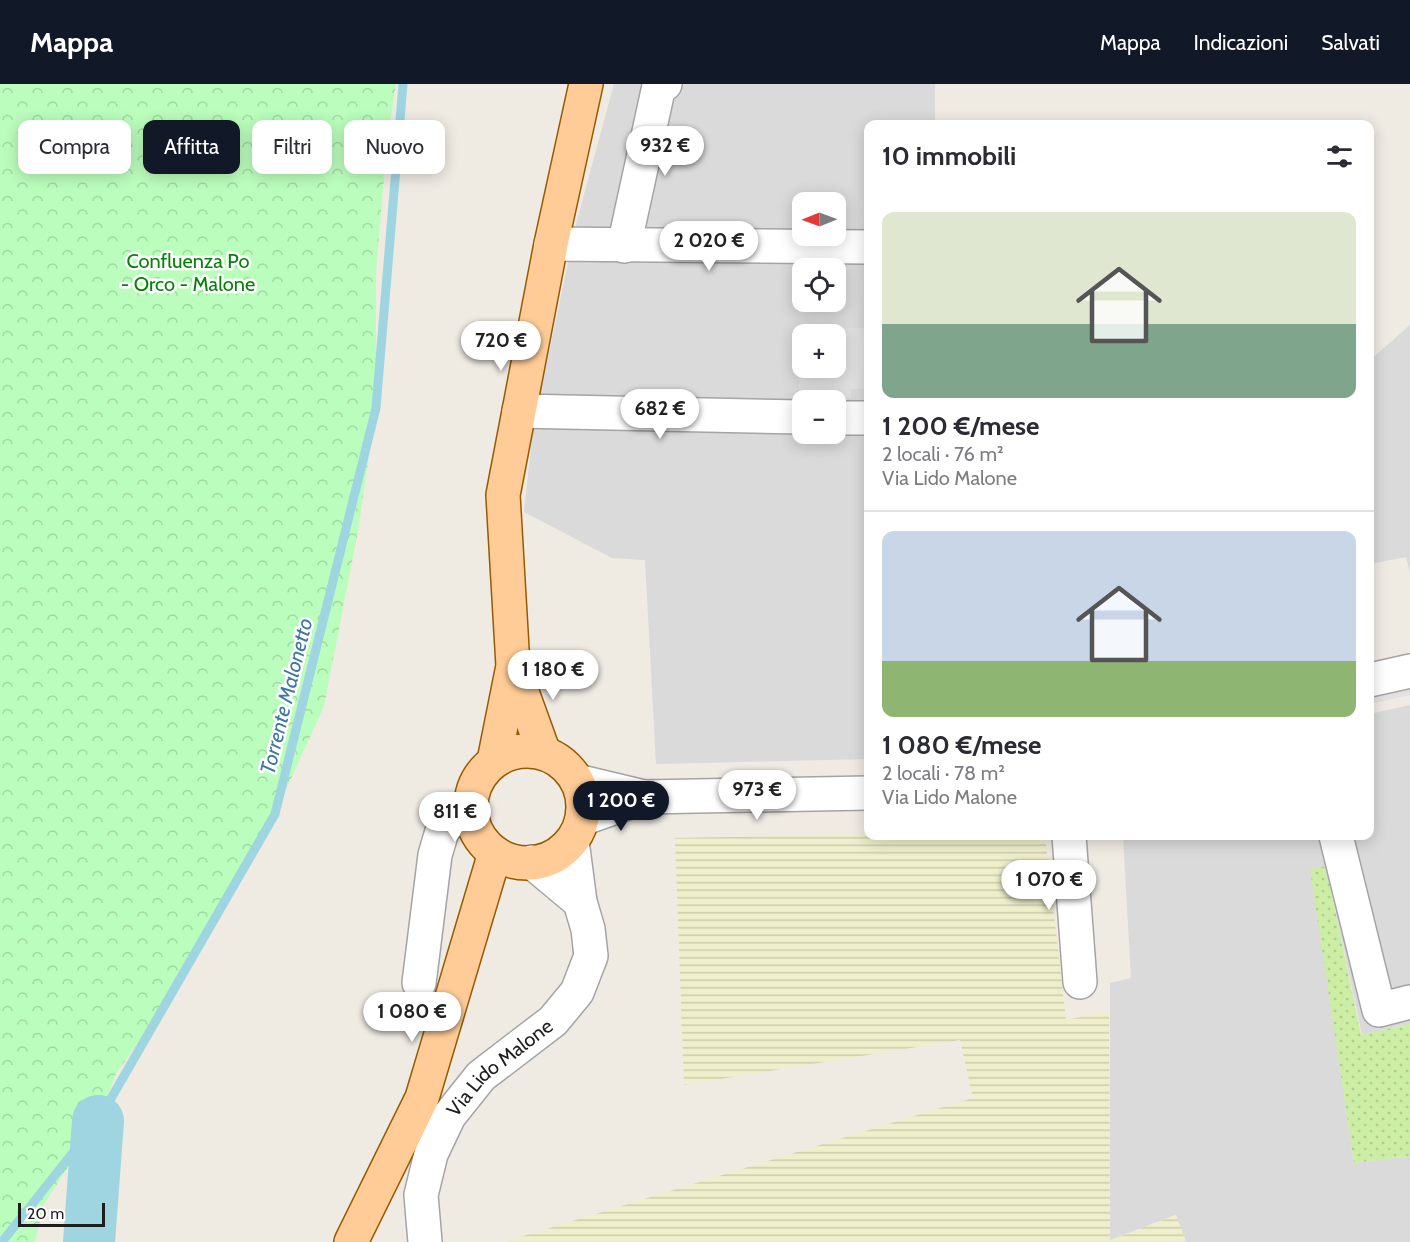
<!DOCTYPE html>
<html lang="it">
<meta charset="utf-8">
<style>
body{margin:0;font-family:Cabin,sans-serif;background:#f2f2f3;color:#2b2b33;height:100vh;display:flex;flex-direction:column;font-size:22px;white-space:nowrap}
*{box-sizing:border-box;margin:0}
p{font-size:20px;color:#7c7c81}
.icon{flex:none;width:33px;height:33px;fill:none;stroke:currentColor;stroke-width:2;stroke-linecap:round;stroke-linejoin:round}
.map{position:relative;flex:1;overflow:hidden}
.panel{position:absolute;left:864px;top:36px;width:510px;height:720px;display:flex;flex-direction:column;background:#fff;border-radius:12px;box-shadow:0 3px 15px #0003}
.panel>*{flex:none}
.top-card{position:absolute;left:18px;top:36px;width:570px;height:54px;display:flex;gap:12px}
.needle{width:39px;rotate:269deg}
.tools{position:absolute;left:792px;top:108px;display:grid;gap:12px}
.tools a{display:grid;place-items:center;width:54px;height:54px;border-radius:12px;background:#fff;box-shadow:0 3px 15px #0003;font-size:30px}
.scale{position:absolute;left:18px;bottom:15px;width:87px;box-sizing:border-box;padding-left:6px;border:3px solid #1d1d1d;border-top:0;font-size:16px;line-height:21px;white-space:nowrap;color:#1d1d1d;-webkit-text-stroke:4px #fff;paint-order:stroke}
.price{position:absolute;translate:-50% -51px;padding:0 14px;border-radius:21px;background:#fff;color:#222;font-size:20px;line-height:39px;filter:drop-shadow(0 2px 3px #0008)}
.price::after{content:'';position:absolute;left:50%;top:36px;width:18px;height:14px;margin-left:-9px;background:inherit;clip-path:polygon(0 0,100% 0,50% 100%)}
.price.selected{background:#111827;color:#fff}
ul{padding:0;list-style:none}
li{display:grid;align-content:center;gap:12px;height:318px;padding:0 18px}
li+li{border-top:2px solid #e1e1e2}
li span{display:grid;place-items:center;height:186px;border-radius:12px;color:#555}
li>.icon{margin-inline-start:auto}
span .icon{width:108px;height:108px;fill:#fffc;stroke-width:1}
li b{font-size:26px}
h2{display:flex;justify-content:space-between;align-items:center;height:72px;padding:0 18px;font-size:26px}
.pill{padding:0 21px;border-radius:12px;background:#fff;box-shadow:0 3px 15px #0003;font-size:21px;line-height:54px}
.pill.selected{background:#111827;color:#fff}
header{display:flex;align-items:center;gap:36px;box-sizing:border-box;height:84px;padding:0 30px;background:#111827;color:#fff}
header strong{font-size:28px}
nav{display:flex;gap:33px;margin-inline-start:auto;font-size:21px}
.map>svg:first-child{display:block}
.residential{fill:#dbdada;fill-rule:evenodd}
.farmland{fill:url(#farmland-rules)}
.grass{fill:url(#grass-dots)}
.park{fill:url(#park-crowns)}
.parking{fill:#e1e1e1;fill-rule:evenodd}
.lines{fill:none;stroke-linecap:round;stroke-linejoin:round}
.stream{stroke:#9fd5e0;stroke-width:9}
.river{stroke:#9fd5e0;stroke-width:52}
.minor-casing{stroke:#a4a4a4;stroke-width:36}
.major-casing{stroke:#965b00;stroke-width:36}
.minor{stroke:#fff;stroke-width:33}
.major{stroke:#ffcc97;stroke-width:33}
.labels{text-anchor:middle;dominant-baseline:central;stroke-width:5;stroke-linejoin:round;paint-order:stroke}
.park-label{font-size:20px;fill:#048207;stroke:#fff}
.street-label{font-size:20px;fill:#1d1d1d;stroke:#fff}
.water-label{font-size:21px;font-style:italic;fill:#3e77a3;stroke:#fff}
</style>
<header>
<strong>Mappa</strong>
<nav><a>Mappa</a><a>Indicazioni</a><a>Salvati</a></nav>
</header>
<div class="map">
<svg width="1410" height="1158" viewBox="0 0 1410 1158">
<defs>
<pattern id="farmland-rules" width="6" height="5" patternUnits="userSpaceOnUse" patternTransform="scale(1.5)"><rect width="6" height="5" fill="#efefcb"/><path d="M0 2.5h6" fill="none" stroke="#ccccae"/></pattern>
<pattern id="grass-dots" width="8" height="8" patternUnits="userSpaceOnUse" patternTransform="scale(1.5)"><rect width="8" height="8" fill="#cceda4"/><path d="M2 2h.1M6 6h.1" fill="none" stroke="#afcb8d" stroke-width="1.8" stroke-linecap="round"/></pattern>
<pattern id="park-crowns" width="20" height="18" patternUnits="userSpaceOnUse" patternTransform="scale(1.5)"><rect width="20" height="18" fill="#bbfdbc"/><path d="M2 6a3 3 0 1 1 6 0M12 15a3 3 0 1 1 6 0" fill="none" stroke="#a0d8a1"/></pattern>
</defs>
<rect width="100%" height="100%" fill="#efeae2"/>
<g class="residential">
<path d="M614 0H935V40H868V675L656 680 645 476 612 474 524 428 533 345 576 140ZM802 118H836V152H802ZM802 184H836V218H802ZM802 250H836V284H802ZM802 316H836V350H802Z"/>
<polygon points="1410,241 1410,488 1406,473 1370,480 1370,276"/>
<polygon points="1410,621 1410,940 1362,951 1326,782 1311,785 1354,1079 1410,1072 1410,1158 1186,1158 1175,1131 1110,1156 1110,899 1131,894 1123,752 1370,752 1370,630"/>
</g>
<polygon class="farmland" points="868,750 868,752 1045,752 1066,936 1109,927 1110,1156 1176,1131 1186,1158 504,1158 973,1014 960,956 684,1001 675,754"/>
<polygon class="grass" points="1326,782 1361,951 1410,940 1410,1072 1354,1079 1310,785"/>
<polygon class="park" points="0,0 396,0 387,59 376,187 376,324 358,447 324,622 275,730 199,870 116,990 98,1037 44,1120 35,1158 0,1158"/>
<g class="parking">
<path d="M800 243 868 244V305H851V314L799 313ZM802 250H836V284H802Z"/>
<polygon points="1410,601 1410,611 1370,620 1370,610"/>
</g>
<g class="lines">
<polyline class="stream" points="2,1158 98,1037 275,730 376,324 403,0"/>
<polyline class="river" points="89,1158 98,1037"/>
<g class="minor-casing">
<g id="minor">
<polyline points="551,160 868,163"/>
<polyline points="624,162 659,2 665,0"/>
<polyline points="519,327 802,333"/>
<polyline points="836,334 868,334"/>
<polyline points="1370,596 1410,587"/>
<polyline points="577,697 644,713 868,709"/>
<polyline points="582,735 644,713"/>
<polyline points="1069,752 1080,898"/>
<polyline points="1336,752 1379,926 1410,918"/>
<polyline points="532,778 580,818"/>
<polyline points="419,899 435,771 443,744 471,723"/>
<path id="s1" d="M425 1158 421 1111 431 1070 449 1032 481 992 553 937 577 908 591 872 588 845 580 818 572 757"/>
</g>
</g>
<g class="major-casing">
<g id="major">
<polyline points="513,583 544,669"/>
<circle cx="527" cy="723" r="56"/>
<polyline points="494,677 513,582 503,411 551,160 586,0"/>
<polyline points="351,1158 422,1014 495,769"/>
</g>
</g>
<use href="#minor" class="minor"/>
<use href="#major" class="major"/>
</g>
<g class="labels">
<g class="park-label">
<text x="188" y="177">Confluenza Po<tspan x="188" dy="23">- Orco - Malone</tspan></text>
</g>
<g class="street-label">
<text stroke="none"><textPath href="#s1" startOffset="202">Via Lido Malone</textPath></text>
</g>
<g class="water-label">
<text transform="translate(286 612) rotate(-76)">Torrente Malonetto</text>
</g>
</g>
</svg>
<div class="tools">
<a><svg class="needle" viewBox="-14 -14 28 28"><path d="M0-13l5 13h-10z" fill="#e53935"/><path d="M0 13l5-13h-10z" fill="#7c7c81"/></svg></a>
<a><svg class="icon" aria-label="locate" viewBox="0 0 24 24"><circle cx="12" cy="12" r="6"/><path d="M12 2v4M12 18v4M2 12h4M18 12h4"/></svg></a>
<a>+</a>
<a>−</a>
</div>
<div class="scale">20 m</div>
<b class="price" style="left:665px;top:93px">932 €</b>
<b class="price" style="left:709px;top:188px">2 020 €</b>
<b class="price" style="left:501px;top:288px">720 €</b>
<b class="price" style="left:660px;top:356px">682 €</b>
<b class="price" style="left:553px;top:617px">1 180 €</b>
<b class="price" style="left:757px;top:737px">973 €</b>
<b class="price selected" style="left:621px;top:748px">1 200 €</b>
<b class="price" style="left:455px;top:759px">811 €</b>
<b class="price" style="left:1049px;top:827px">1 070 €</b>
<b class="price" style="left:412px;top:959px">1 080 €</b>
<div class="top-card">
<a class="pill">Compra</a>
<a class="pill selected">Affitta</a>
<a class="pill">Filtri</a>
<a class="pill">Nuovo</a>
</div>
<section class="panel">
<h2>10 immobili<svg class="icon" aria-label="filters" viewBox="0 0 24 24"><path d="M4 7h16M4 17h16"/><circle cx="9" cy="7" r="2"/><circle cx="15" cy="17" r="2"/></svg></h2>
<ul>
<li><span style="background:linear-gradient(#dfe7d0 60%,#7fa58c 0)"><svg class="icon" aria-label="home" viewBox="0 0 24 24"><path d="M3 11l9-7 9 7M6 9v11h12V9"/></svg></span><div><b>1 200 €/mese</b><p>2 locali · 76 m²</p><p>Via Lido Malone</p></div></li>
<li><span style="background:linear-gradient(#c9d6e8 70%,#8fb573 0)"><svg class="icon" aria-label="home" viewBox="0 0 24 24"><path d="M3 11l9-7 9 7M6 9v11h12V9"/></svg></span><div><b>1 080 €/mese</b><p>2 locali · 78 m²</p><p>Via Lido Malone</p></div></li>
</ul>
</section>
</div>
